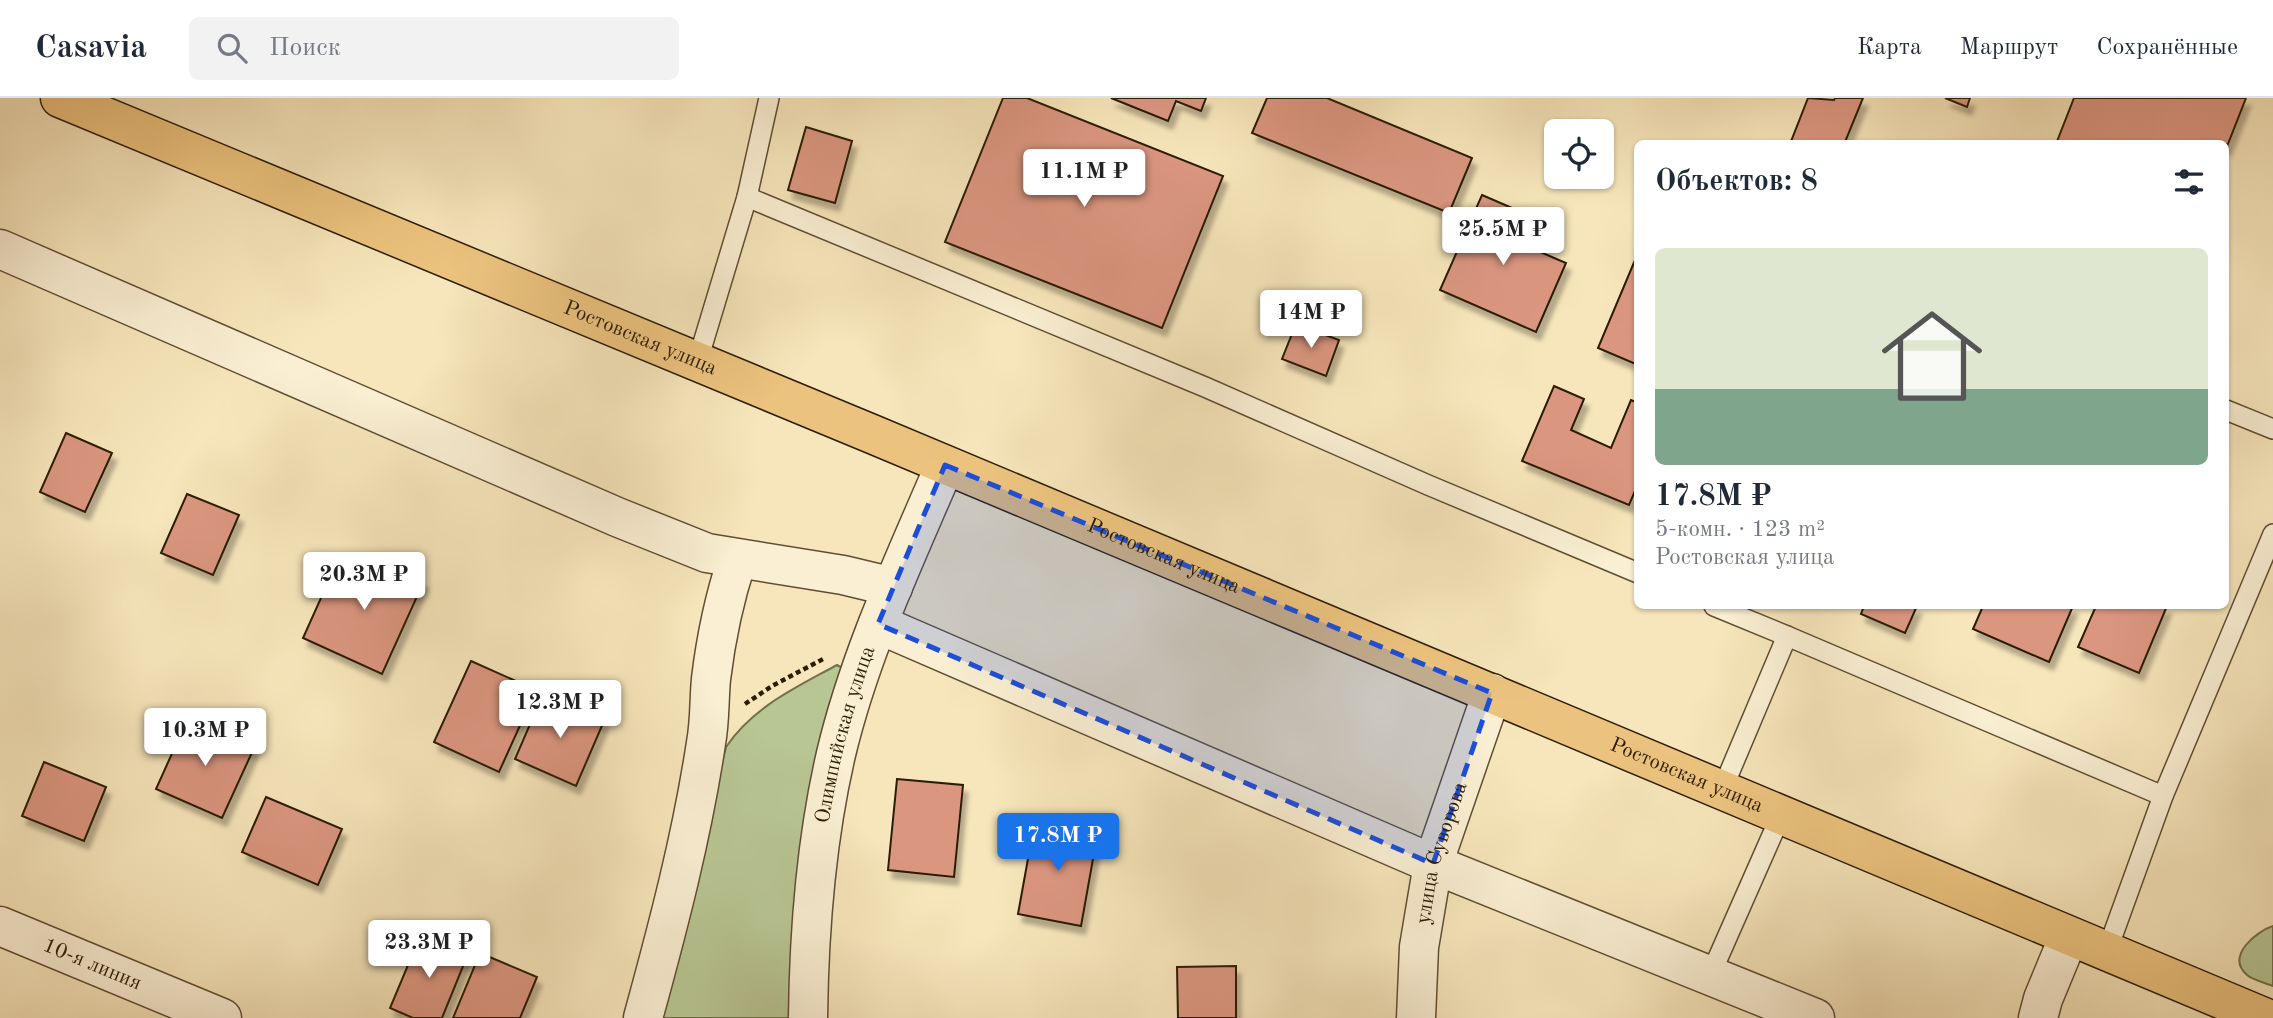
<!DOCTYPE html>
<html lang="ru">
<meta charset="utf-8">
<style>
body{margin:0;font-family:"Old Standard TT",serif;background:#f2f2f3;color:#1f2937;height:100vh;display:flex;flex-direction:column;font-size:26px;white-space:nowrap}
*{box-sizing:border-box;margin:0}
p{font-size:23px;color:#747a83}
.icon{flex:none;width:38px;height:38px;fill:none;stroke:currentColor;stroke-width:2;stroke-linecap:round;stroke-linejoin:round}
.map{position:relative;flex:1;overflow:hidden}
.side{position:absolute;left:1634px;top:42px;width:595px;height:469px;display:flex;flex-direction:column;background:#fff;border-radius:10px;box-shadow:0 2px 5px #0004}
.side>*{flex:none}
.controls{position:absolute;left:1544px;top:21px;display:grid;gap:14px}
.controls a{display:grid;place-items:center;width:70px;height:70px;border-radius:10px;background:#fff;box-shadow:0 2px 5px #0004;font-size:35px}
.price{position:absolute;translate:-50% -60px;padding:0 16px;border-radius:7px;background:#fff;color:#222;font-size:23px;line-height:46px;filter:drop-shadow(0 2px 4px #0008)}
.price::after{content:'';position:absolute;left:50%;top:42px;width:21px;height:16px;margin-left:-10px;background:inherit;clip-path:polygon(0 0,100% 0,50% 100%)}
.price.current{background:#1a73e8;color:#fff}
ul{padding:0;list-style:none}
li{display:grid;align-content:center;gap:14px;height:371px;padding:0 21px}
li span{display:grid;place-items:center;height:217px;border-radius:10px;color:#555}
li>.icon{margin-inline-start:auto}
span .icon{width:126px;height:126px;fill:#fffc;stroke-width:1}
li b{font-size:30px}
h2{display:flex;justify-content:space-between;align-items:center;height:84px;padding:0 21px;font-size:30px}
header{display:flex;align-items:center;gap:42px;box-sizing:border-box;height:98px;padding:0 35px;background:#fff;border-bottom:2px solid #e0e1e3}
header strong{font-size:33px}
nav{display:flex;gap:38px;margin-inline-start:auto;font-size:24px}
.search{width:490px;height:63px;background:#f2f2f3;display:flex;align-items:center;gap:18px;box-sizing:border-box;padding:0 24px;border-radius:10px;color:#747a83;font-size:26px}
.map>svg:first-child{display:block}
.green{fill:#b8c694;stroke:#72714c;stroke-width:2}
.building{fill:#db9680;stroke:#2c1c04;stroke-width:2;filter:url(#shadow)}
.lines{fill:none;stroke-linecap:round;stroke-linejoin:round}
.lane-casing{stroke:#5f4e32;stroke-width:22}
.street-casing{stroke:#5f4e32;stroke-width:41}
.primary-casing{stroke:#2c1c04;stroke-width:41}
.path{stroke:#2c1c04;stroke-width:4.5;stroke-dasharray:5 3.5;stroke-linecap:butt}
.lane{stroke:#faefd3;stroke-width:19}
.street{stroke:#faefd3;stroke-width:38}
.primary{stroke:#ecc37e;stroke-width:38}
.marked{fill:#1d4ed8;fill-opacity:0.2;stroke:#1d4ed8;stroke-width:5;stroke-dasharray:14 9;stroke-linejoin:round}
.labels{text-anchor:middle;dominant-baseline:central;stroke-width:6;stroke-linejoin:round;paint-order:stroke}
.street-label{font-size:21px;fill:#2c1c04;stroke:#faefd3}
</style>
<header>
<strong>Casavia</strong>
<div class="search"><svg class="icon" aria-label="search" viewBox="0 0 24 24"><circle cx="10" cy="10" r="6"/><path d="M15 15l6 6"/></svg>Поиск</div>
<nav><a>Карта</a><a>Маршрут</a><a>Сохранённые</a></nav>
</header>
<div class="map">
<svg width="2273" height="920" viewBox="0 0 2273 920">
<defs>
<filter id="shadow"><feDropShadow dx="4.5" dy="8" stdDeviation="2" flood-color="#0004"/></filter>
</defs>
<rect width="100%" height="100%" fill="#f7e6bb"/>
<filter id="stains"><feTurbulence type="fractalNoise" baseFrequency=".00286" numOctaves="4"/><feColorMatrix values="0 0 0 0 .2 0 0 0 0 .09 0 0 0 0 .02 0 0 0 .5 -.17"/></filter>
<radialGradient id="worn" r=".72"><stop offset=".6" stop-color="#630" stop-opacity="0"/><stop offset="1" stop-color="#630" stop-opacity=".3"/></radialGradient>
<g class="green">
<path d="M837 567 848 573 796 920H656L726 649C753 609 795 590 837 567Z"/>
<path d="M2273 828V888C2265 885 2253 882 2247 877 2225 858 2257 833 2273 828Z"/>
</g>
<g class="building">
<polygon points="1003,0 1027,0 1223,78 1162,230 945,144"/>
<polygon points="1111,0 1206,0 1201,13 1176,3 1168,23"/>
<polygon points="1267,0 1327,0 1472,60 1449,115 1252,35"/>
<polygon points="1808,0 1834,2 1835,0 1863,0 1845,44 1849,46 1790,46"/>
<polygon points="1945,0 1970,0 1967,9"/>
<polygon points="2074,0 2246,0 2226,51 2226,46 2056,46"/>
<polygon points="806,29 852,43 835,105 788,92"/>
<polygon points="1482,97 1535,120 1524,147 1566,165 1536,234 1440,192"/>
<polygon points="1638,155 1638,267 1598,250"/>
<polygon points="1296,226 1339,242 1326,278 1282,261"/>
<polygon points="1554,288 1584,301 1571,332 1611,350 1631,302 1638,305 1638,386 1629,407 1522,363"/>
<polygon points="66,335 112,355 85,414 40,394"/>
<polygon points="187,396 239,417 213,477 161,455"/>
<polygon points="367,458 424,483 382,576 303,540 338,462 361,472"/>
<polygon points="1864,508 1917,508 1905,535 1861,516"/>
<polygon points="1983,508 2073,508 2049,564 1973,531"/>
<polygon points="2096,508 2167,508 2139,575 2078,549"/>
<polygon points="471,563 536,592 499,674 434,644"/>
<polygon points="543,596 604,623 576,688 515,661"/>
<polygon points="188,620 254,650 222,720 156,691"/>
<polygon points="44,664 106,689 84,743 22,718"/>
<polygon points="897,681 963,687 954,779 888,772"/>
<polygon points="266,699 342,731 318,787 242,754"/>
<polygon points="1035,722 1098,733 1081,828 1018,816"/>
<polygon points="421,836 468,856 442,920 413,920 390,910"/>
<polygon points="480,855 537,879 520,920 453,920"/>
<polygon points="1236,868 1236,920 1178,920 1177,869"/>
</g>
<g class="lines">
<g class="lane-casing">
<g id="lane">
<polyline points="747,99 1205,289 1428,387 1638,475"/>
<polyline points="697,265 747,99 769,0"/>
<polyline points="2226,312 2273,331"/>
<polyline points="1714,508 1787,538"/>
<polyline points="1722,692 1787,538 2163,698"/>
<polyline points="2107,853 2163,698 2273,436"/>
<polyline points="1710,878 1781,717"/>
</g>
</g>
<g class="street-casing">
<g id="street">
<polyline points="0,151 617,419 707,455 843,477 893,489"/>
<polyline points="878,526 1433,766 1815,920"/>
<path id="s1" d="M0 828 222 920"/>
<path d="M643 920C668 829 692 738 706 645 710 624 709 602 711 581 716 540 724 501 737 462"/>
<path id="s2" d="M808 920C809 831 816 742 836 656 860 555 905 461 945 367"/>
<path id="s3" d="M1416 920 1419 849 1433 766 1492 595"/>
<polyline points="2038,920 2043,901 2069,838"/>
</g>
</g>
<g class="primary-casing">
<g id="primary">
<path id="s4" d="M60 0 872 336 2266 920"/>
</g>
</g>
<polyline class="path" points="745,606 772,588 825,560"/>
<use href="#lane" class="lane"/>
<use href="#street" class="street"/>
<use href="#primary" class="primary"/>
</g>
<path class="marked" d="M945 367 1492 595 1433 766 878 526Z"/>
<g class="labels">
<g class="street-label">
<text stroke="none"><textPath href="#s4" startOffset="628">Ростовская улица</textPath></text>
<text stroke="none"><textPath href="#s4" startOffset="1195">Ростовская улица</textPath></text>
<text stroke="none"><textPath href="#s2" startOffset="287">Олимпийская улица</textPath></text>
<text stroke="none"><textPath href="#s4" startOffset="1762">Ростовская улица</textPath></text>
<text stroke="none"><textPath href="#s3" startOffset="168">улица Суворова</textPath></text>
<text stroke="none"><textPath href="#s1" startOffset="100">10-я линия</textPath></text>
</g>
</g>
<rect width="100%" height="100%" filter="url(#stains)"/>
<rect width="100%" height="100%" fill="url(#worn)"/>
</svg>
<div class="controls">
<a><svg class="icon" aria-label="locate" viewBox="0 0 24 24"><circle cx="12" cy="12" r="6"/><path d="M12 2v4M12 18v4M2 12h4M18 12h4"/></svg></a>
</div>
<b class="price" style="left:1084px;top:111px">11.1M ₽</b>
<b class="price" style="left:1503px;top:169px">25.5M ₽</b>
<b class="price" style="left:1311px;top:252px">14M ₽</b>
<b class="price" style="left:364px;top:514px">20.3M ₽</b>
<b class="price" style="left:560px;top:642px">12.3M ₽</b>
<b class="price" style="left:205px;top:670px">10.3M ₽</b>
<b class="price current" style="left:1058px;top:775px">17.8M ₽</b>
<b class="price" style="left:429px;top:882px">23.3M ₽</b>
<section class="side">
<h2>Объектов: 8<svg class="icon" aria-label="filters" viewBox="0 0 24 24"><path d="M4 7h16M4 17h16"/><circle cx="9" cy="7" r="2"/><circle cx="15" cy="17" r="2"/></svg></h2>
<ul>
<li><span style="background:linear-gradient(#dfe7d0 65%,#7fa58c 0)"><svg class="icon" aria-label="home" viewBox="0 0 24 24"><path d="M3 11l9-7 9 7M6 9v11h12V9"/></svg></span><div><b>17.8M ₽</b><p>5-комн. · 123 m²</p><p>Ростовская улица</p></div></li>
</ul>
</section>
</div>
